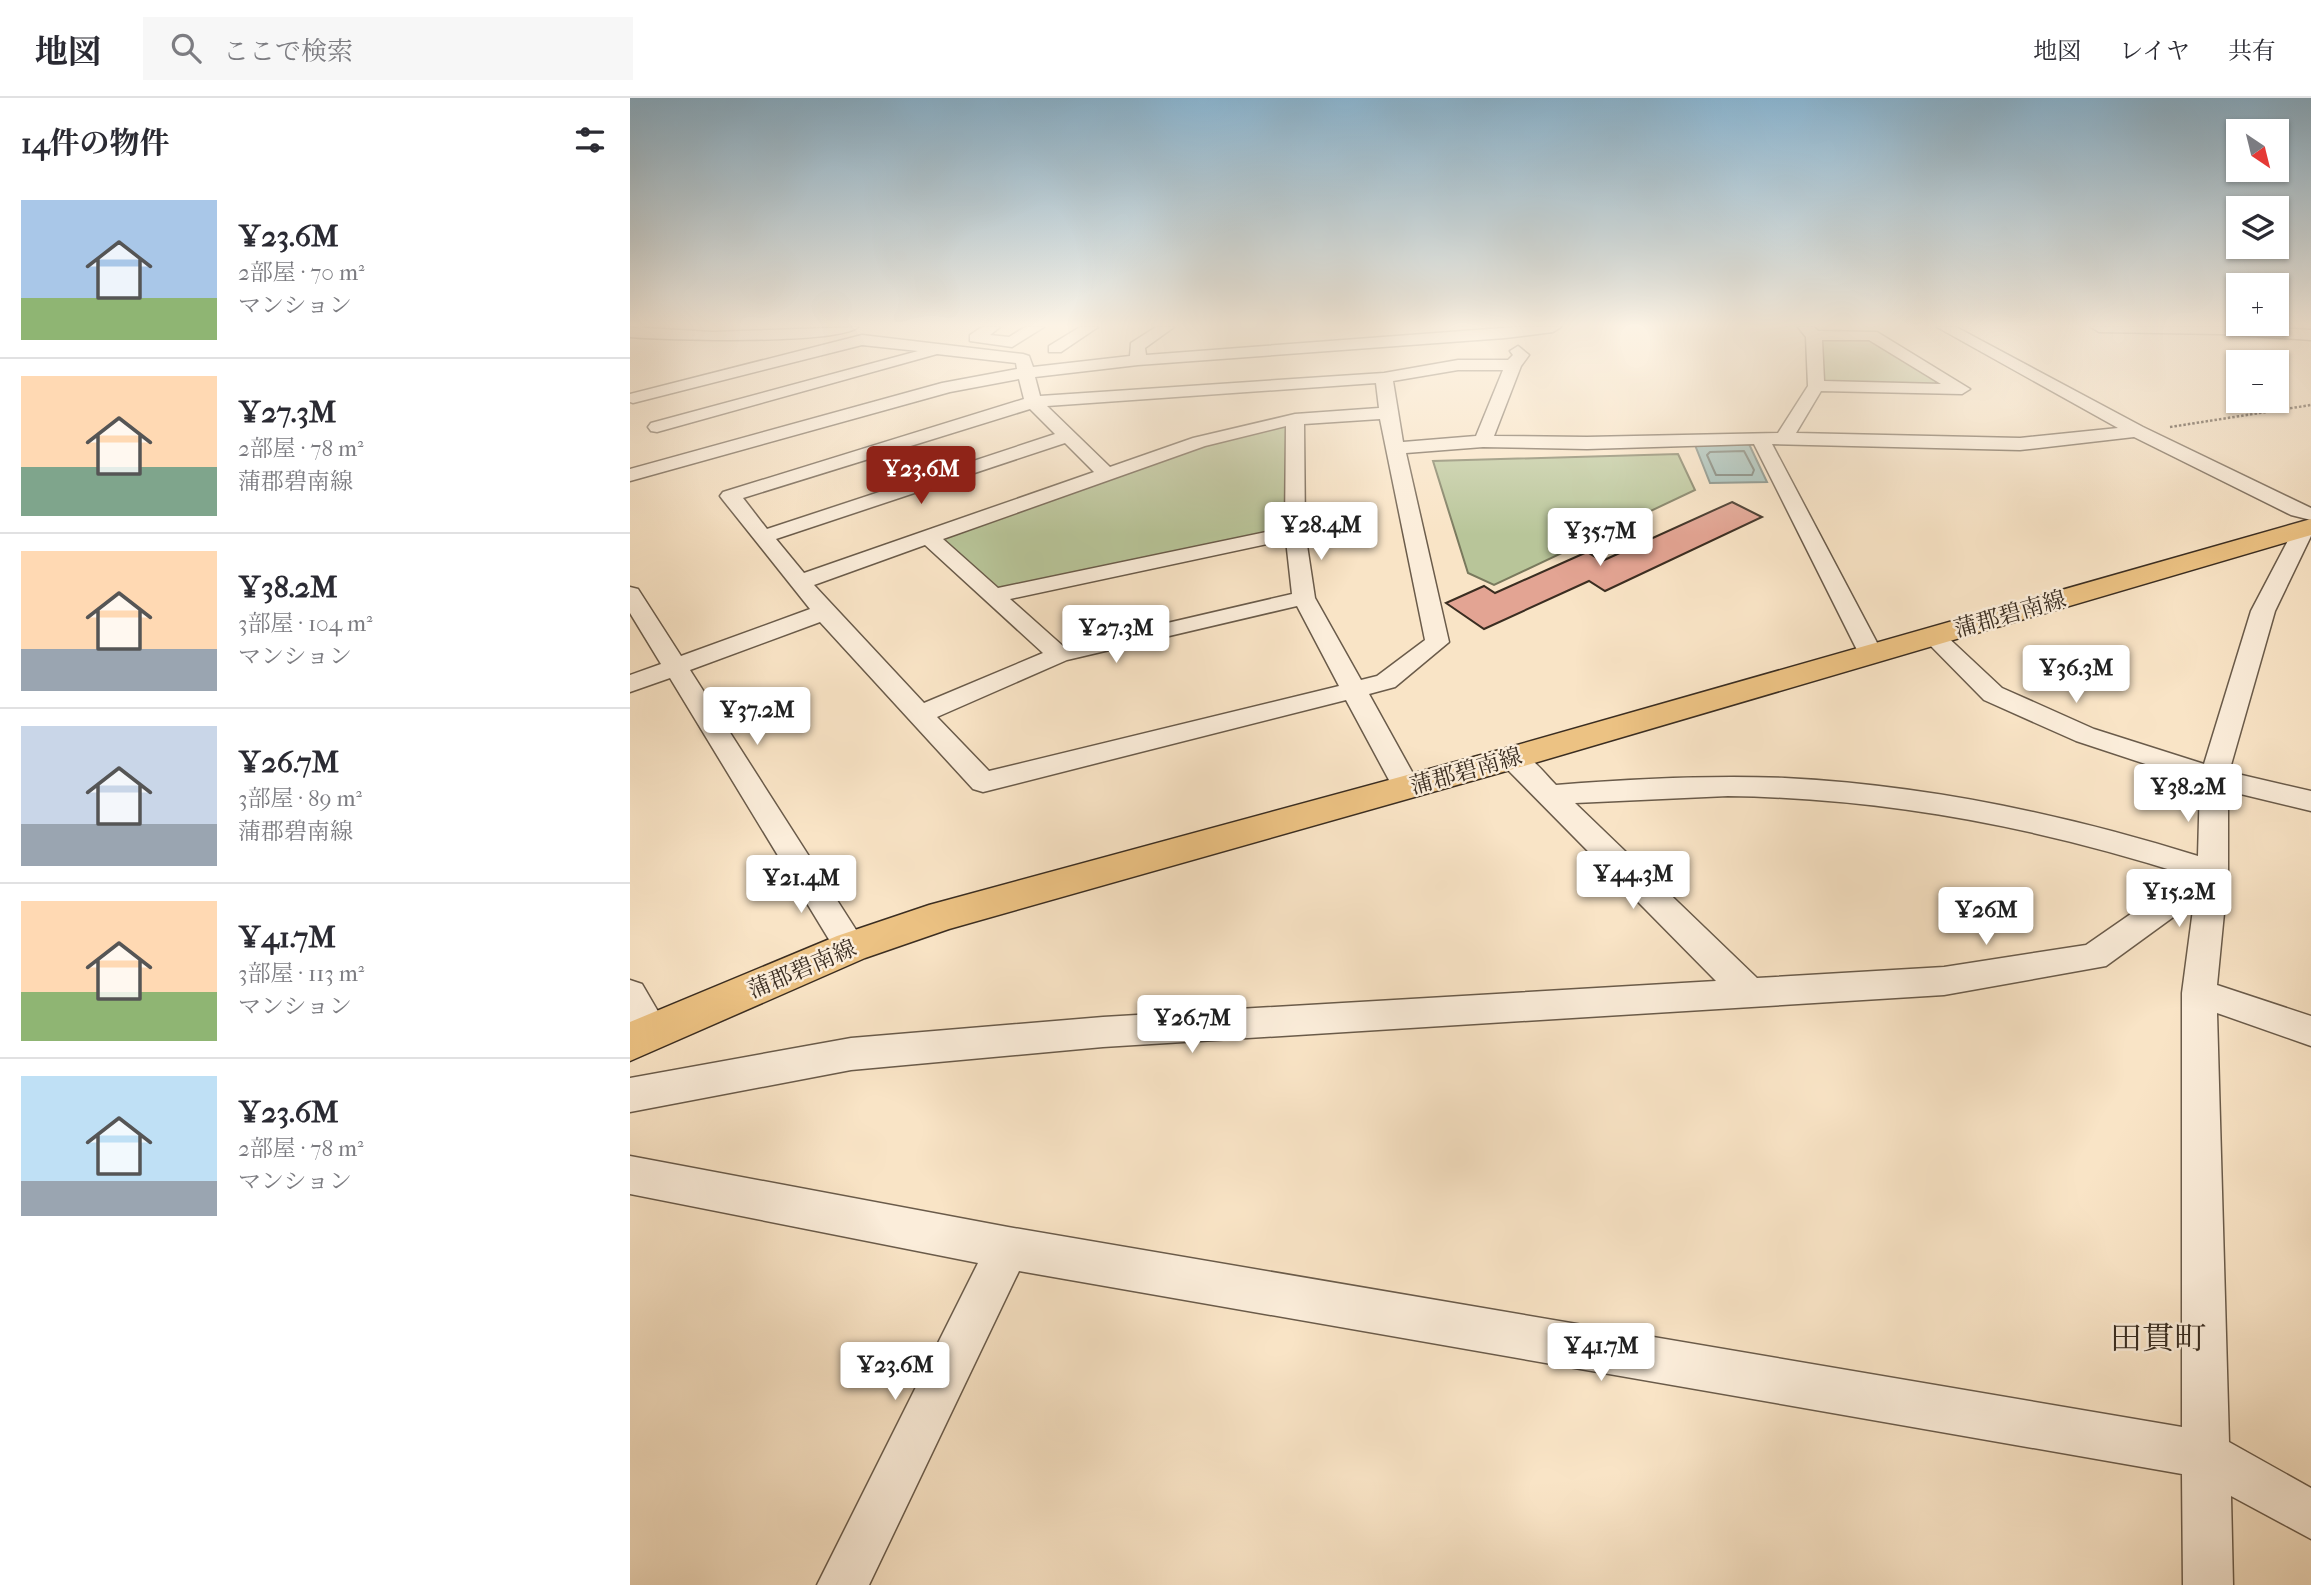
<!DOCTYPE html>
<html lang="ja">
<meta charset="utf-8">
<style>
body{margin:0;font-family:"IM FELL French Canon","Noto Serif JP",serif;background:#f7f7f7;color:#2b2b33;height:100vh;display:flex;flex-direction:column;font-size:26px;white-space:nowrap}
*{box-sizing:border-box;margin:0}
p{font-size:23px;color:#7c7c81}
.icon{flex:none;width:38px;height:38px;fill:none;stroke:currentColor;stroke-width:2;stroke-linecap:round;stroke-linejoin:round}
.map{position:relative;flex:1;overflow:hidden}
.sheet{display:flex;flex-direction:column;background:#fff;width:630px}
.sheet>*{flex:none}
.needle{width:46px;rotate:145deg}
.buttons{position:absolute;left:1596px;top:21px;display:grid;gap:14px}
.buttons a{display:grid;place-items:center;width:63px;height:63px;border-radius:0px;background:#fff;box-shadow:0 2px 5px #0004;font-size:35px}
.price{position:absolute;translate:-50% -60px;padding:0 16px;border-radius:7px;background:#fff;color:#222;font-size:23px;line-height:46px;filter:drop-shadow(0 2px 4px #0008)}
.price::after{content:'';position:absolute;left:50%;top:42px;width:21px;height:16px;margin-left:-10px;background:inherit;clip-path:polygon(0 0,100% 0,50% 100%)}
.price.active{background:#8f2418;color:#fff}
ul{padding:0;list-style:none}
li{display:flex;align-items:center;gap:21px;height:175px;padding:0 21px}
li+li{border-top:2px solid #e1e1e2}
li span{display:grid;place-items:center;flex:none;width:196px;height:140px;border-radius:0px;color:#555}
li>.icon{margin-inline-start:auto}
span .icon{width:84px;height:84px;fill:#fffc;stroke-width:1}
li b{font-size:30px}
h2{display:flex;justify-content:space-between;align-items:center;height:84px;padding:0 21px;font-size:30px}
header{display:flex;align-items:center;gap:42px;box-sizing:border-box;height:98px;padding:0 35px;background:#fff;border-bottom:2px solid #e1e1e2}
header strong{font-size:33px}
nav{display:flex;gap:38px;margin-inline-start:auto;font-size:24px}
.search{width:490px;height:63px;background:#f7f7f7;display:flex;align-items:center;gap:18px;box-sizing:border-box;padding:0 24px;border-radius:0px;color:#7c7c81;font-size:26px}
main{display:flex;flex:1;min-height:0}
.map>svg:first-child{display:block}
.green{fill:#b8c599;stroke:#79795d;stroke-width:2}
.water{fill:#9ebeba;stroke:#76847d;stroke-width:2}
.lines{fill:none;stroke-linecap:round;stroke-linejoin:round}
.shore{stroke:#6c766e;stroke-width:2}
.building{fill:#e3a493;stroke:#3a2d21;stroke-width:2}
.minor-casing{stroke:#6a5b4a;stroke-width:3}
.major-casing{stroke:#3a2d21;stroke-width:3}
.path{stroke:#3a2d21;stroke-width:2.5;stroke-dasharray:2.5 2;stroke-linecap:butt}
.minor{fill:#fbedda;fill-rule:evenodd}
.major{fill:#ecc283;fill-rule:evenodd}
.labels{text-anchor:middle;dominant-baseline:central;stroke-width:5;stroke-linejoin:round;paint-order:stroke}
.street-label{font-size:23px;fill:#3a2d21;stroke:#fbedda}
.near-quarter-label{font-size:32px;fill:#3a2d21;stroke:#fbedda}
</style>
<header>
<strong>地図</strong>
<div class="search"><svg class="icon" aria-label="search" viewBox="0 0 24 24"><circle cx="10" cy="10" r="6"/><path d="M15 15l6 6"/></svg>ここで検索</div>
<nav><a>地図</a><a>レイヤ</a><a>共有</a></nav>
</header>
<main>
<section class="sheet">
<h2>14件の物件<svg class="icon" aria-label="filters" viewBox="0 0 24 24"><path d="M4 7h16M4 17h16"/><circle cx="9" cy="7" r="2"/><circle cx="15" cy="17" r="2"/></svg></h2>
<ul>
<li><span style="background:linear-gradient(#a9c7e8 70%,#8fb573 0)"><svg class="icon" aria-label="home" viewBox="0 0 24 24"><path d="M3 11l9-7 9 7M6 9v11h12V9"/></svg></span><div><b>¥23.6M</b><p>2部屋 · 70 m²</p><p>マンション</p></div></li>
<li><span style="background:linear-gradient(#ffd9b3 65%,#7fa58c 0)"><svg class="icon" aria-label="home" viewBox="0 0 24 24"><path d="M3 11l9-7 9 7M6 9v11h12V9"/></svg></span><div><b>¥27.3M</b><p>2部屋 · 78 m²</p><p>蒲郡碧南線</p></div></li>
<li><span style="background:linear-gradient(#ffd9b3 70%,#9aa5b1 0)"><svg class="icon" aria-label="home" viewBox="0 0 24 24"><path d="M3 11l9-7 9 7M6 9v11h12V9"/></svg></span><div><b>¥38.2M</b><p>3部屋 · 104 m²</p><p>マンション</p></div></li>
<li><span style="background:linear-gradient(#c9d6e8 70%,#9aa5b1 0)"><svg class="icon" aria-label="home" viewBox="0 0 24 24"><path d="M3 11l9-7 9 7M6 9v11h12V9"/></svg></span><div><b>¥26.7M</b><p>3部屋 · 89 m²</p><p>蒲郡碧南線</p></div></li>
<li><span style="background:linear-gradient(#ffd9b3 65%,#8fb573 0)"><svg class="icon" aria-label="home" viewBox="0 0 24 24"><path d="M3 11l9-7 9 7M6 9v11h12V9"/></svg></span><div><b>¥41.7M</b><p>3部屋 · 113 m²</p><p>マンション</p></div></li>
<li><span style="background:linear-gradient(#bfe0f5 75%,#9aa5b1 0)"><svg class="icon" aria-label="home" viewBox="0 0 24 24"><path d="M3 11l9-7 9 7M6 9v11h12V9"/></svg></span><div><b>¥23.6M</b><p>2部屋 · 78 m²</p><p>マンション</p></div></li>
</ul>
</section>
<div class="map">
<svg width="1681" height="1487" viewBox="0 0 1681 1487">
<rect width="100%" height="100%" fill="#f9e4c6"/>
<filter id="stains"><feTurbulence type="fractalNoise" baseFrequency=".00286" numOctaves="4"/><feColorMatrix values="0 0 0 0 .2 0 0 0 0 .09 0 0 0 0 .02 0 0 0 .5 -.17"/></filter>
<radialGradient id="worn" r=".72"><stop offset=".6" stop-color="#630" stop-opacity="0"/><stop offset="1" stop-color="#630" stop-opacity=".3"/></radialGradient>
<g class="green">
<polygon points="1191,240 1240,240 1322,288 1194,285"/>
<polygon points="658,327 658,427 651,432 374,491 362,489 313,443 313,440 571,347"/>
<polygon points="1048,356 1065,392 864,487 838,475 803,363"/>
</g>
<polygon class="water" points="1119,346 1137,384 1080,385 1065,347"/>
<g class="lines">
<polygon class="shore" points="1114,353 1124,372 1122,377 1086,377 1077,357 1080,354"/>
</g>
<polygon class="building" points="1102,404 1132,419 975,493 959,483 854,531 816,505 854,488 865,495 957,454 972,463"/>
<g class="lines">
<g class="minor-casing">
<g id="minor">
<path d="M0 229 82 234 228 229C208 247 34 242 0 239Z"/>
<polygon points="352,229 370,229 360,237 379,239 395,229 414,229 382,249 340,243 340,237"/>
<polygon points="450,229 468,229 431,254 419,254 419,248"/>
<path d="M526 229H544L515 250 516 257 886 229H931L923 234 875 240 508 267 405 279 410 298 754 275 828 262H878L883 257 880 253 888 248 899 257 891 268 864 338 957 339 1148 335 1178 288 1176 239 1168 229H1184L1188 233 1247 234 1340 291 1332 296 1191 293 1166 335 1390 340 1488 330 1307 229H1326L1513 329 1681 410V422L1661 417 1504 339 1390 352 1142 346 1253 556 1250 561H1232L1229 556 1124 346 957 351 853 349 776 355 819 544 765 589 739 596 791 690 787 697 777 700 767 697 716 602 353 694 343 691 190 524 60 572 237 849 233 858 221 862 209 858 40 580 0 594V577L31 566 0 515V489L8 491 51 558 180 511 93 402 90 398 93 394 394 301 389 281 320 294 0 383V371L312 285 387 271 386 265 307 256 27 334 21 333 18 329 21 325 288 253 232 247 3 305 0 304V296L232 237 393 256 399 258 403 269 500 258 501 245ZM1192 242H1239L1311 286 1194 283ZM828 272H873L846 338 773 344 763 283ZM746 285 749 310 665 316 563 340 480 369 417 308ZM400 311 425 336 137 431 113 400ZM750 321 795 542 747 578 731 582 685 500 675 434 674 326ZM656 328 655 430 368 490 313 441 575 348ZM435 345 464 374 174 475 146 441ZM656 442 662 496 434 549 380 501ZM295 447 413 555 294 605 184 487ZM667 508 709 588 359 673 307 619 437 562Z"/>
<polygon points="1461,229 1629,229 1681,232 1681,242 1590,236 1469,234"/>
<path d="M1674 425 1681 426V438L1645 513 1599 674 1681 693V713L1598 693V774L1587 887 1681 918V948L1587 915 1599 1344 1681 1390V1441L1601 1398 1603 1487H1553L1552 1376 389 1173 239 1487H187L348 1165 0 1096V1058L378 1129 1552 1329V895L1564 804 1476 868 1314 897 473 949 221 972 0 1014V980L221 940 473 919 1086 883 872 666 868 660 872 654C895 647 911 672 926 687 1002 681 1079 677 1155 680 1295 687 1434 716 1568 758L1570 684 1446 643 1354 602 1291 538 1295 533H1311L1372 590 1464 631 1574 666 1621 513 1664 431ZM1098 698C1254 700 1408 729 1557 777L1456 847 1314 869 1127 880 945 705Z"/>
<polygon points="0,882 12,886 40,934 34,945 22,949 10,945 0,927"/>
</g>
</g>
<g class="major-casing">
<polygon id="major" points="1681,421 1681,437 894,668 319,831 235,860 0,963 0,924 207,838 299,807 873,651"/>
</g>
<polyline class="path" points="1540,329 1681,307"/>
<use href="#minor" class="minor"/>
<use href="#major" class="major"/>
</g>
<linearGradient id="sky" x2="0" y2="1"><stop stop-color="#8ab8d6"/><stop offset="0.52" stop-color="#fcf3e5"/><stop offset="1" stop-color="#fcf3e5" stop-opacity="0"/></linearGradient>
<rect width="1681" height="437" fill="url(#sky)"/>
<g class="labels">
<g class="street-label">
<text transform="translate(1380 516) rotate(-16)">蒲郡碧南線</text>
<text transform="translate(836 673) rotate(-16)">蒲郡碧南線</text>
<text transform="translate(172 871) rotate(-23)">蒲郡碧南線</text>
</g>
<g class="near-quarter-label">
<text x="1528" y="1240">田貫町</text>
</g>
</g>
<rect width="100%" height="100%" filter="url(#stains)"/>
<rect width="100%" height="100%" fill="url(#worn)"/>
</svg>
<div class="buttons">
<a><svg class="needle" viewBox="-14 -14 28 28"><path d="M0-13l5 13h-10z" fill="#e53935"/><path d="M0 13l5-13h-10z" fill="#7c7c81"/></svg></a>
<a><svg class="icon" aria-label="layers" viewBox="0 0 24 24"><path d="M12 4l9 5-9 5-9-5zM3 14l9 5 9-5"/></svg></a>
<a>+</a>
<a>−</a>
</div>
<b class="price active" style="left:291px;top:408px">¥23.6M</b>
<b class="price" style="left:691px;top:464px">¥28.4M</b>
<b class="price" style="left:970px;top:470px">¥35.7M</b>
<b class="price" style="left:486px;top:567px">¥27.3M</b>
<b class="price" style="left:1446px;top:607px">¥36.3M</b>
<b class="price" style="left:127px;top:649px">¥37.2M</b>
<b class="price" style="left:1558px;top:726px">¥38.2M</b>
<b class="price" style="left:1003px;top:813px">¥44.3M</b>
<b class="price" style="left:171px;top:817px">¥21.4M</b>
<b class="price" style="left:1549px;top:831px">¥15.2M</b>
<b class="price" style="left:1356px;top:849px">¥26M</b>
<b class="price" style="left:562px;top:957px">¥26.7M</b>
<b class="price" style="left:971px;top:1285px">¥41.7M</b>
<b class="price" style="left:265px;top:1304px">¥23.6M</b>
</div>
</main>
